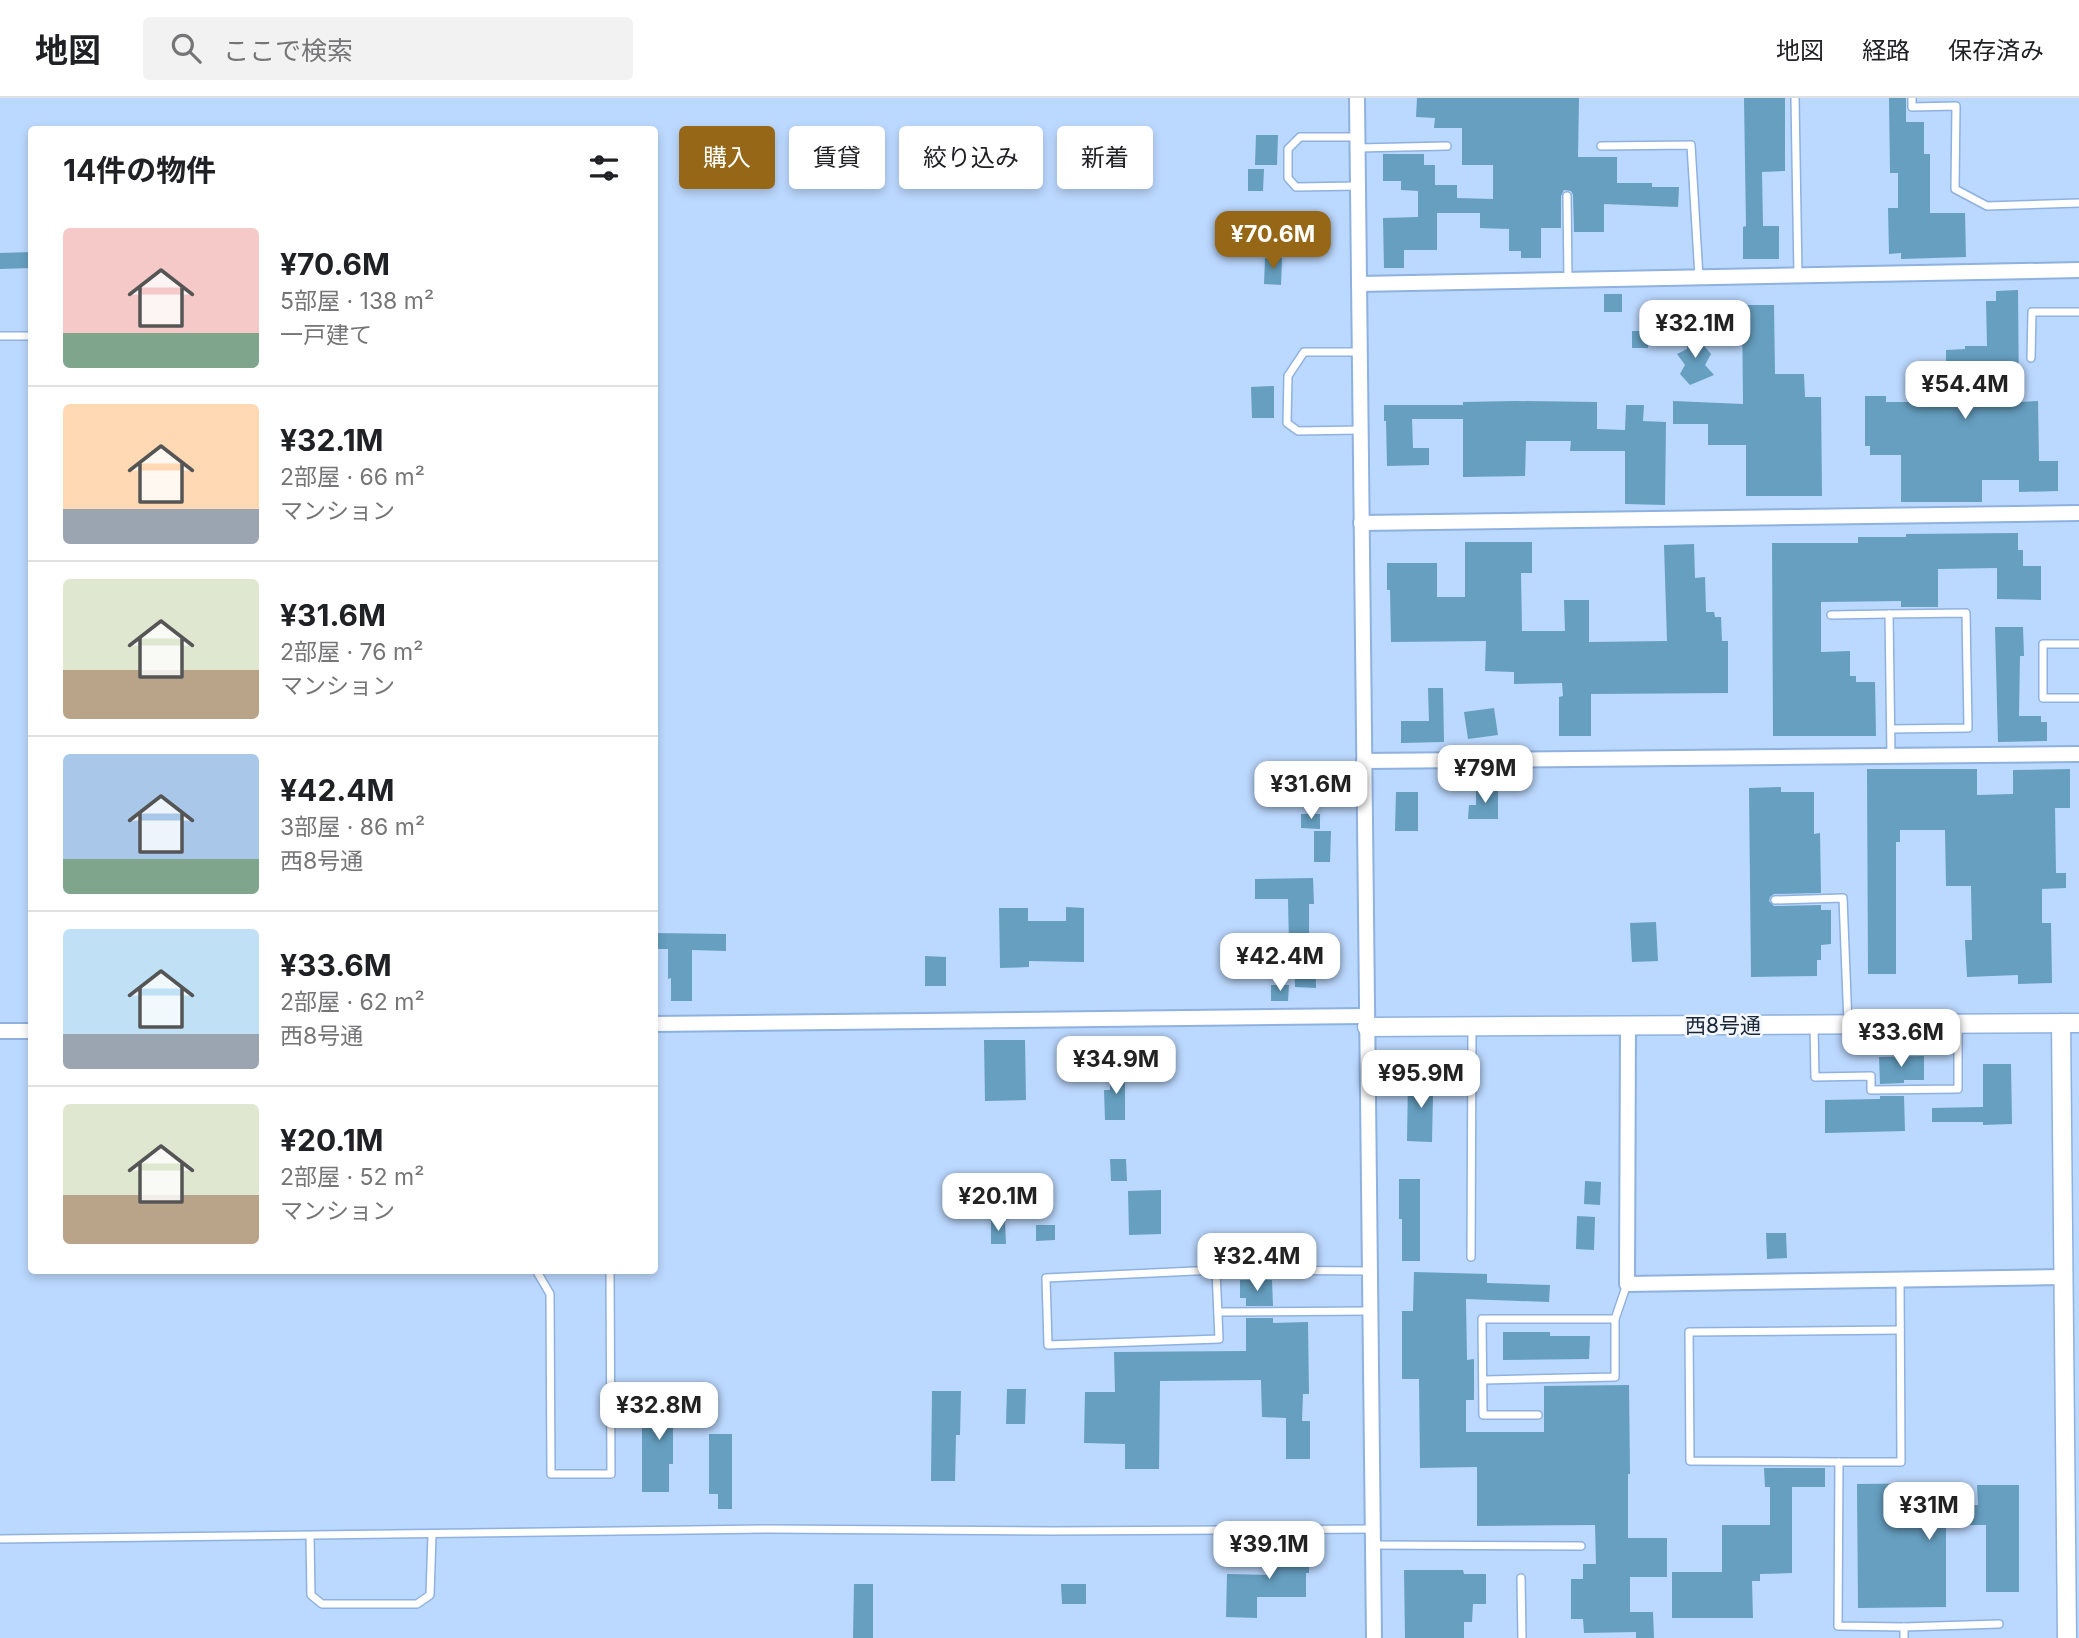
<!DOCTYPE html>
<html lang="ja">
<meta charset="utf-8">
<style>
body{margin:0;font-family:Inter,"Noto Sans JP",sans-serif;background:#f2f2f2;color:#202124;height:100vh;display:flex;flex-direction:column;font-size:26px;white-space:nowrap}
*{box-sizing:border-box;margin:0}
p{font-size:23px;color:#757577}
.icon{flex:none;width:38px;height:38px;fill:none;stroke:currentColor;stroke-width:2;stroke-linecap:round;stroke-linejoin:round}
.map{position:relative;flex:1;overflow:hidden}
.details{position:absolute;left:28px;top:28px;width:630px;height:1148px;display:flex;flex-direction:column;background:#fff;border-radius:7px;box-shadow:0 4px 10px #0003}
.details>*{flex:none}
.banner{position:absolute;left:679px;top:28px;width:665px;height:63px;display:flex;gap:14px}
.price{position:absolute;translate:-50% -60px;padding:0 16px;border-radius:14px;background:#fff;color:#222;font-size:23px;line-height:46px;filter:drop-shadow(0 2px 4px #0008)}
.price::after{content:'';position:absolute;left:50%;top:42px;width:21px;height:16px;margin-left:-10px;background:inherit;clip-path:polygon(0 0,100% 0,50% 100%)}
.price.selected{background:#966716;color:#fff}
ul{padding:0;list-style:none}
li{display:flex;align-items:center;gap:21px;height:175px;padding:0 35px}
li+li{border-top:2px solid #e0e0e0}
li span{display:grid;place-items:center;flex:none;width:196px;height:140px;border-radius:7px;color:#555}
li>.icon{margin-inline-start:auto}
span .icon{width:84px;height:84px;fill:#fffc;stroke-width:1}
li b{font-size:30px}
h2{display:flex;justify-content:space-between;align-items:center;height:84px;padding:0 35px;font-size:30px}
.chip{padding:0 24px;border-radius:7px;background:#fff;box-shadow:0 4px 10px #0003;font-size:24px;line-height:63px}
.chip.selected{background:#966716;color:#fff}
header{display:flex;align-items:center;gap:42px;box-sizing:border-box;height:98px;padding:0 35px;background:#fff;border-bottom:2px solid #e0e0e0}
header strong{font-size:33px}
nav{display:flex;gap:38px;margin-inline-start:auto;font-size:24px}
.search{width:490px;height:63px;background:#f2f2f2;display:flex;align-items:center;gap:18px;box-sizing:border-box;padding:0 24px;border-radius:7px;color:#757577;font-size:26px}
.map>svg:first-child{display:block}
.building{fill:#669fc0}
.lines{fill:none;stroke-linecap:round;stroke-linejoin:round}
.service-casing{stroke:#8eb1df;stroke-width:10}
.minor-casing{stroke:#8eb1df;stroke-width:18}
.tertiary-casing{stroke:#8eb1df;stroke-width:21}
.service{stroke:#fff;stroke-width:7}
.minor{stroke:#fff;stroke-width:14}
.tertiary{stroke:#fff;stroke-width:18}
.labels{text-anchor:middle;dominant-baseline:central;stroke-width:5;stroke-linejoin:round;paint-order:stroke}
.street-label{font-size:21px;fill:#1a2739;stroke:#f3f7fc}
</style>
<header>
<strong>地図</strong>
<div class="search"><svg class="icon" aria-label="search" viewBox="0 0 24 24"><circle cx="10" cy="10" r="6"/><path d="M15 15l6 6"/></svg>ここで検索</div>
<nav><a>地図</a><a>経路</a><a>保存済み</a></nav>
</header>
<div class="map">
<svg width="2079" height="1540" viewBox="0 0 2079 1540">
<rect width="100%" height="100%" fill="#bbd8fe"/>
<g class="building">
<polygon points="1417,0 1579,0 1578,59 1617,59 1617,85 1652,85 1652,89 1679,89 1678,109 1604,106 1604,134 1574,134 1573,97 1571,93 1564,92 1561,98 1561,130 1541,130 1541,160 1521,160 1521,153 1509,153 1509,131 1480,130 1480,115 1437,115 1437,152 1404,152 1404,170 1384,170 1383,120 1418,119 1418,93 1401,92 1401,83 1383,83 1383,56 1424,56 1424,67 1435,67 1435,87 1457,87 1457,100 1493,101 1493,67 1462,67 1462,30 1434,30 1435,20 1416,19"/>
<polygon points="1744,0 1785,0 1785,73 1762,74 1763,128 1779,128 1779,161 1743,161 1743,129 1746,128"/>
<polygon points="1889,0 1906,0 1906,24 1924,24 1924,56 1930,56 1930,115 1965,115 1966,159 1901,161 1901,155 1889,156 1888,110 1898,110 1898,75 1890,75"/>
<polygon points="1256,37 1278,37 1277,67 1255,67"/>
<polygon points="1248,71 1264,71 1263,93 1248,93"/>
<polygon points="32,154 32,170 0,171 0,155"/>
<polygon points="1265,160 1282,160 1281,187 1264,186"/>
<polygon points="2018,192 2019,304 2038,303 2039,363 2058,363 2058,393 2019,394 2019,382 1982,382 1982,404 1901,404 1901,357 1870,357 1870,348 1865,348 1865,298 1886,298 1886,304 1919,304 1919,265 1946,265 1946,252 1965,251 1965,248 1987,248 1986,203 1996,203 1996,193"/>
<rect x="1604" y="196" width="18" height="18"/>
<polygon points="1742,207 1774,207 1775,276 1804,276 1805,299 1821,299 1822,398 1746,398 1746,347 1708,347 1708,326 1673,326 1673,303 1743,306"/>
<polygon points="1687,228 1711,256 1705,267 1714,277 1690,287 1680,276 1685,267 1677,256 1687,251"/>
<polygon points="1632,233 1649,233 1648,250 1632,250"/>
<polygon points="1274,288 1274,320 1252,320 1251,289"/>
<polygon points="1515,303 1597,304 1597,331 1625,332 1626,307 1644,307 1643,323 1666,324 1665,407 1625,406 1625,353 1570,353 1571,343 1526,343 1525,378 1463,379 1463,321 1412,321 1413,350 1429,350 1429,367 1387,368 1386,323 1384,323 1384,307 1463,307 1463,304"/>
<polygon points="2018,435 2018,452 2023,452 2023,468 2041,468 2041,502 1997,501 1997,470 1938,471 1938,509 1901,509 1901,503 1821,504 1821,554 1850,553 1850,578 1856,578 1856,584 1875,584 1876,638 1773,638 1772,445 1858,445 1858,439 1906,439 1906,436"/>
<polygon points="1465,444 1532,444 1532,475 1521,475 1522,533 1565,533 1564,502 1589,502 1589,544 1667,543 1664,447 1694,446 1695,480 1705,479 1706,514 1714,514 1715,519 1721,519 1722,543 1728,543 1728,595 1591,596 1591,638 1559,638 1559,599 1563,598 1562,585 1514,586 1514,574 1485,573 1486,543 1391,544 1390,492 1387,492 1387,465 1437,465 1437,499 1465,499"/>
<polygon points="1995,529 2023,529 2024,558 2020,558 2019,618 2041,618 2041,624 2047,624 2047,643 1998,644"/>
<polygon points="1428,590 1443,590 1444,644 1401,645 1401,623 1429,623"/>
<polygon points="1494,610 1498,637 1468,641 1464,614"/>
<polygon points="1867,671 1977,671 1977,697 2013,696 2013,672 2070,671 2070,710 2055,710 2056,775 2066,775 2066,790 2042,791 2042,825 2051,825 2052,885 2018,886 2018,877 1967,879 1965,842 1972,842 1971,788 1946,788 1945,732 1900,732 1900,744 1896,744 1896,876 1868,876"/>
<polygon points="1781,689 1781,694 1814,694 1814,736 1820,735 1821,795 1774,796 1770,799 1769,803 1774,808 1821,807 1821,812 1831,812 1831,846 1821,847 1821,862 1817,862 1817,878 1751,879 1749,690"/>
<polygon points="1476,691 1498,691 1498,721 1468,721 1469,707 1476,707"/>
<polygon points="1396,694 1418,694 1418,733 1395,733"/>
<polygon points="1301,716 1320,716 1320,731 1301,730"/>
<polygon points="1314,733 1331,733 1330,764 1314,764"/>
<polygon points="1313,780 1314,806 1309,806 1309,833 1310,848 1315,848 1316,890 1295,889 1294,847 1289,847 1288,801 1255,801 1255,781"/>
<polygon points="1066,809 1084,810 1084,864 1029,863 1029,869 1000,870 999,810 1028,810 1028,823 1066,823"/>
<polygon points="1656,824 1658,863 1632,864 1630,825"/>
<polygon points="654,835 726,836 726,853 692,852 692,903 671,903 671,880 668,881 668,851 654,851"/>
<polygon points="925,858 946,859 946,888 925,888"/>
<polygon points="1271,887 1289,887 1288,903 1271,903"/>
<polygon points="984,942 1025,942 1026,1002 985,1003"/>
<polygon points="1924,958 1924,982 1904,982 1904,985 1880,986 1879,959"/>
<polygon points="1983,966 2011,966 2012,1026 1983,1027 1983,1024 1932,1024 1932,1010 1983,1009"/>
<polygon points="1110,969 1125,970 1125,1022 1105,1022 1104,992 1110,992"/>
<polygon points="1408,982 1438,982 1437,997 1433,997 1432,1044 1407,1043"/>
<polygon points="1880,998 1904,998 1905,1033 1825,1035 1825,1002 1880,1001"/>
<polygon points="1110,1061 1126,1061 1127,1083 1111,1083"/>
<polygon points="1399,1081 1420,1081 1420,1163 1402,1163 1402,1121 1399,1121"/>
<polygon points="1585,1083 1601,1084 1600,1107 1584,1106"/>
<polygon points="1161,1092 1161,1136 1129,1137 1128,1093"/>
<polygon points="1577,1118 1595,1119 1594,1152 1576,1151"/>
<polygon points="991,1123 1005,1123 1006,1146 991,1146"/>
<polygon points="1036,1127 1055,1127 1055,1142 1036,1143"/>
<polygon points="1766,1135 1786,1135 1787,1160 1767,1161"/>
<polygon points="1414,1174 1487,1176 1487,1185 1550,1187 1549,1204 1466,1201 1467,1262 1474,1261 1474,1302 1466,1302 1466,1334 1544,1334 1544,1288 1629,1287 1630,1376 1628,1376 1628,1440 1667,1440 1667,1479 1630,1479 1630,1514 1653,1514 1654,1540 1636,1540 1636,1534 1584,1535 1583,1521 1571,1521 1571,1481 1583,1481 1583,1466 1596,1466 1595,1427 1477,1428 1477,1369 1420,1370 1419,1281 1402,1281 1402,1213 1413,1213"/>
<polygon points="1240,1182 1272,1182 1273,1208 1246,1208 1246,1200 1240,1200"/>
<polygon points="1246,1220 1273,1220 1273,1225 1308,1224 1309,1296 1303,1296 1302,1323 1310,1323 1310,1361 1286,1361 1286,1320 1262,1319 1261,1282 1160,1283 1159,1371 1125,1371 1125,1346 1084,1345 1085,1294 1115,1294 1114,1254 1246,1253"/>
<polygon points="1503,1234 1550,1234 1550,1238 1590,1238 1589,1261 1503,1262"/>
<polygon points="1007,1291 1026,1291 1025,1326 1006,1326"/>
<polygon points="932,1293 961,1293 960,1337 956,1337 955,1383 931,1383"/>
<polygon points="645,1300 689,1300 689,1314 673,1314 673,1366 669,1366 669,1394 642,1394 642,1322 645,1322"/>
<polygon points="709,1336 732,1336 732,1411 718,1411 718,1396 709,1396"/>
<polygon points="1764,1370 1825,1370 1825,1389 1792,1389 1792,1475 1760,1476 1760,1483 1752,1483 1753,1520 1672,1520 1672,1474 1722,1474 1722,1427 1770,1427 1770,1389 1765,1389"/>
<polygon points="1946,1385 1946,1407 1978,1407 1977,1387 2019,1387 2019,1494 1986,1494 1986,1427 1946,1427 1946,1509 1858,1510 1857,1386"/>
<polygon points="1273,1443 1303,1443 1303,1458 1309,1458 1309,1475 1306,1475 1306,1499 1257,1499 1257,1520 1226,1519 1227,1476 1272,1477"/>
<polygon points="1404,1472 1463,1472 1464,1476 1486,1476 1486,1506 1473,1506 1472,1524 1464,1524 1464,1540 1405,1540"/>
<polygon points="854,1486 873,1486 873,1540 853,1540"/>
<polygon points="1061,1486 1086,1486 1086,1506 1062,1506"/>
</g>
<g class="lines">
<g class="service-casing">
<g id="service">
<polyline points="1795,0 1798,178"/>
<polyline points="1912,0 1912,9 1956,8 1955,91 1987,108 2079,105"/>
<polyline points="1357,39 1300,39 1288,51 1288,80 1296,89 1358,88"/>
<polyline points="1601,48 1691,47 1699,179"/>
<polyline points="1358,50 1447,48"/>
<polyline points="1567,98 1568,182"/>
<polyline points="0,238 32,238"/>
<polyline points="1360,254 1304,254 1288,278 1287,325 1298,333 1360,332"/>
<polyline points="2031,260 2032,214 2079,214"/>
<polyline points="1831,517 1889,516"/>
<polyline points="2079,546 2043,546 2043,600 2079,600"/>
<polyline points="1891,631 1968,630 1966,515 1889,516 1891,658"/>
<polyline points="1775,802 1843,800 1848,926"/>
<polyline points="1814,927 1815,979 1871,978 1871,992 1958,991 1958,925"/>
<polyline points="1471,1159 1472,929"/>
<polyline points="536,1172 550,1196 551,1376 611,1376 610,1172"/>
<polyline points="1216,1172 1219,1241 1048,1247 1046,1180 1216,1172 1369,1173"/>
<polyline points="1218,1214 1369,1213"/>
<polyline points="1900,1232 1689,1234 1690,1363 1839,1364 1838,1528 1904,1529"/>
<polyline points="1484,1282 1615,1279 1615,1221 1627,1186"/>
<polyline points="1538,1317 1483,1317 1482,1221 1615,1221"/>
<polyline points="1839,1364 1901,1364 1900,1182"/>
<polyline points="310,1438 311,1497 322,1506 417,1506 430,1497 432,1437"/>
<polyline points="0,1441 770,1431 1054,1433 1372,1431"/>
<polyline points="1372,1447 1581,1448"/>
<polyline points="1521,1480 1522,1540"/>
<polyline points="1904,1540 1904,1529 1999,1526"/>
</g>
</g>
<g class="minor-casing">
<g id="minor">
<polyline points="1357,0 1374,1540"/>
<polyline points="1359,186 2079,172"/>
<polyline points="1361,425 2079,415"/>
<polyline points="1364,663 2079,656"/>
<polyline points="654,926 1366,918"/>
<polyline points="1628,928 1627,1186 2063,1179"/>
<polyline points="0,933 32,933"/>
</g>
</g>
<g class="tertiary-casing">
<g id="tertiary">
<polyline points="2061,925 2067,1540"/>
<polyline points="1367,929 2079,925"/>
</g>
</g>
<use href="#service" class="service"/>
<use href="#minor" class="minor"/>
<use href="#tertiary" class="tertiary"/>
</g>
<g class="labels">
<g class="street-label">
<text x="1723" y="927">西8号通</text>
</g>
</g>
</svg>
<b class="price selected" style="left:1273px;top:173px">¥70.6M</b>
<b class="price" style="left:1695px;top:262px">¥32.1M</b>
<b class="price" style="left:1965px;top:323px">¥54.4M</b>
<b class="price" style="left:1485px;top:707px">¥79M</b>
<b class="price" style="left:1311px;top:723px">¥31.6M</b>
<b class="price" style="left:1280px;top:895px">¥42.4M</b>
<b class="price" style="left:1901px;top:971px">¥33.6M</b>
<b class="price" style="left:1116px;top:998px">¥34.9M</b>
<b class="price" style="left:1421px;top:1012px">¥95.9M</b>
<b class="price" style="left:998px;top:1135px">¥20.1M</b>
<b class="price" style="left:1257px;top:1195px">¥32.4M</b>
<b class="price" style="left:659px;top:1344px">¥32.8M</b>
<b class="price" style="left:1929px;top:1444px">¥31M</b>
<b class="price" style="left:1269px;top:1483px">¥39.1M</b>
<div class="banner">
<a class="chip selected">購入</a>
<a class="chip">賃貸</a>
<a class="chip">絞り込み</a>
<a class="chip">新着</a>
</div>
<section class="details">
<h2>14件の物件<svg class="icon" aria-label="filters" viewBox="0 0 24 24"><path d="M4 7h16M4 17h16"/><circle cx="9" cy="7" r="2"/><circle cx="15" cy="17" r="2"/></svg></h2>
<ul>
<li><span style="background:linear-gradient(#f6c9c9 75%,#7fa58c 0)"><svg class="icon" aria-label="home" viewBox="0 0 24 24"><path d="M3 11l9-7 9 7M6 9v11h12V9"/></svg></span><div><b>¥70.6M</b><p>5部屋 · 138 m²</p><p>一戸建て</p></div></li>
<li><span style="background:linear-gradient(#ffd9b3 75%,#9aa5b1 0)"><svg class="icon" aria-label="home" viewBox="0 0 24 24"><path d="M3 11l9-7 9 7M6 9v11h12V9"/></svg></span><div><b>¥32.1M</b><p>2部屋 · 66 m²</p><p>マンション</p></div></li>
<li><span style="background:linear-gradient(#dfe7d0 65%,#b9a48a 0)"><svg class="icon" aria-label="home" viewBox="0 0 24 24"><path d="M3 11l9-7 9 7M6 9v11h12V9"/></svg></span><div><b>¥31.6M</b><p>2部屋 · 76 m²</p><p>マンション</p></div></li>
<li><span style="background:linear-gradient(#a9c7e8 75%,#7fa58c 0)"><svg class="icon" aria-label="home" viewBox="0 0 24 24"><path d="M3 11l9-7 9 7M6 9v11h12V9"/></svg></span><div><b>¥42.4M</b><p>3部屋 · 86 m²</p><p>西8号通</p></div></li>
<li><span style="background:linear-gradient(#bfe0f5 75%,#9aa5b1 0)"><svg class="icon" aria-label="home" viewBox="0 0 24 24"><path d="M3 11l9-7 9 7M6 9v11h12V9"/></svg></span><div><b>¥33.6M</b><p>2部屋 · 62 m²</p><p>西8号通</p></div></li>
<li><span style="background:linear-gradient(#dfe7d0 65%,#b9a48a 0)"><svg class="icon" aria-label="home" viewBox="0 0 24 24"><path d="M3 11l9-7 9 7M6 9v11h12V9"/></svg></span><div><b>¥20.1M</b><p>2部屋 · 52 m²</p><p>マンション</p></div></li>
</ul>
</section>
</div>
